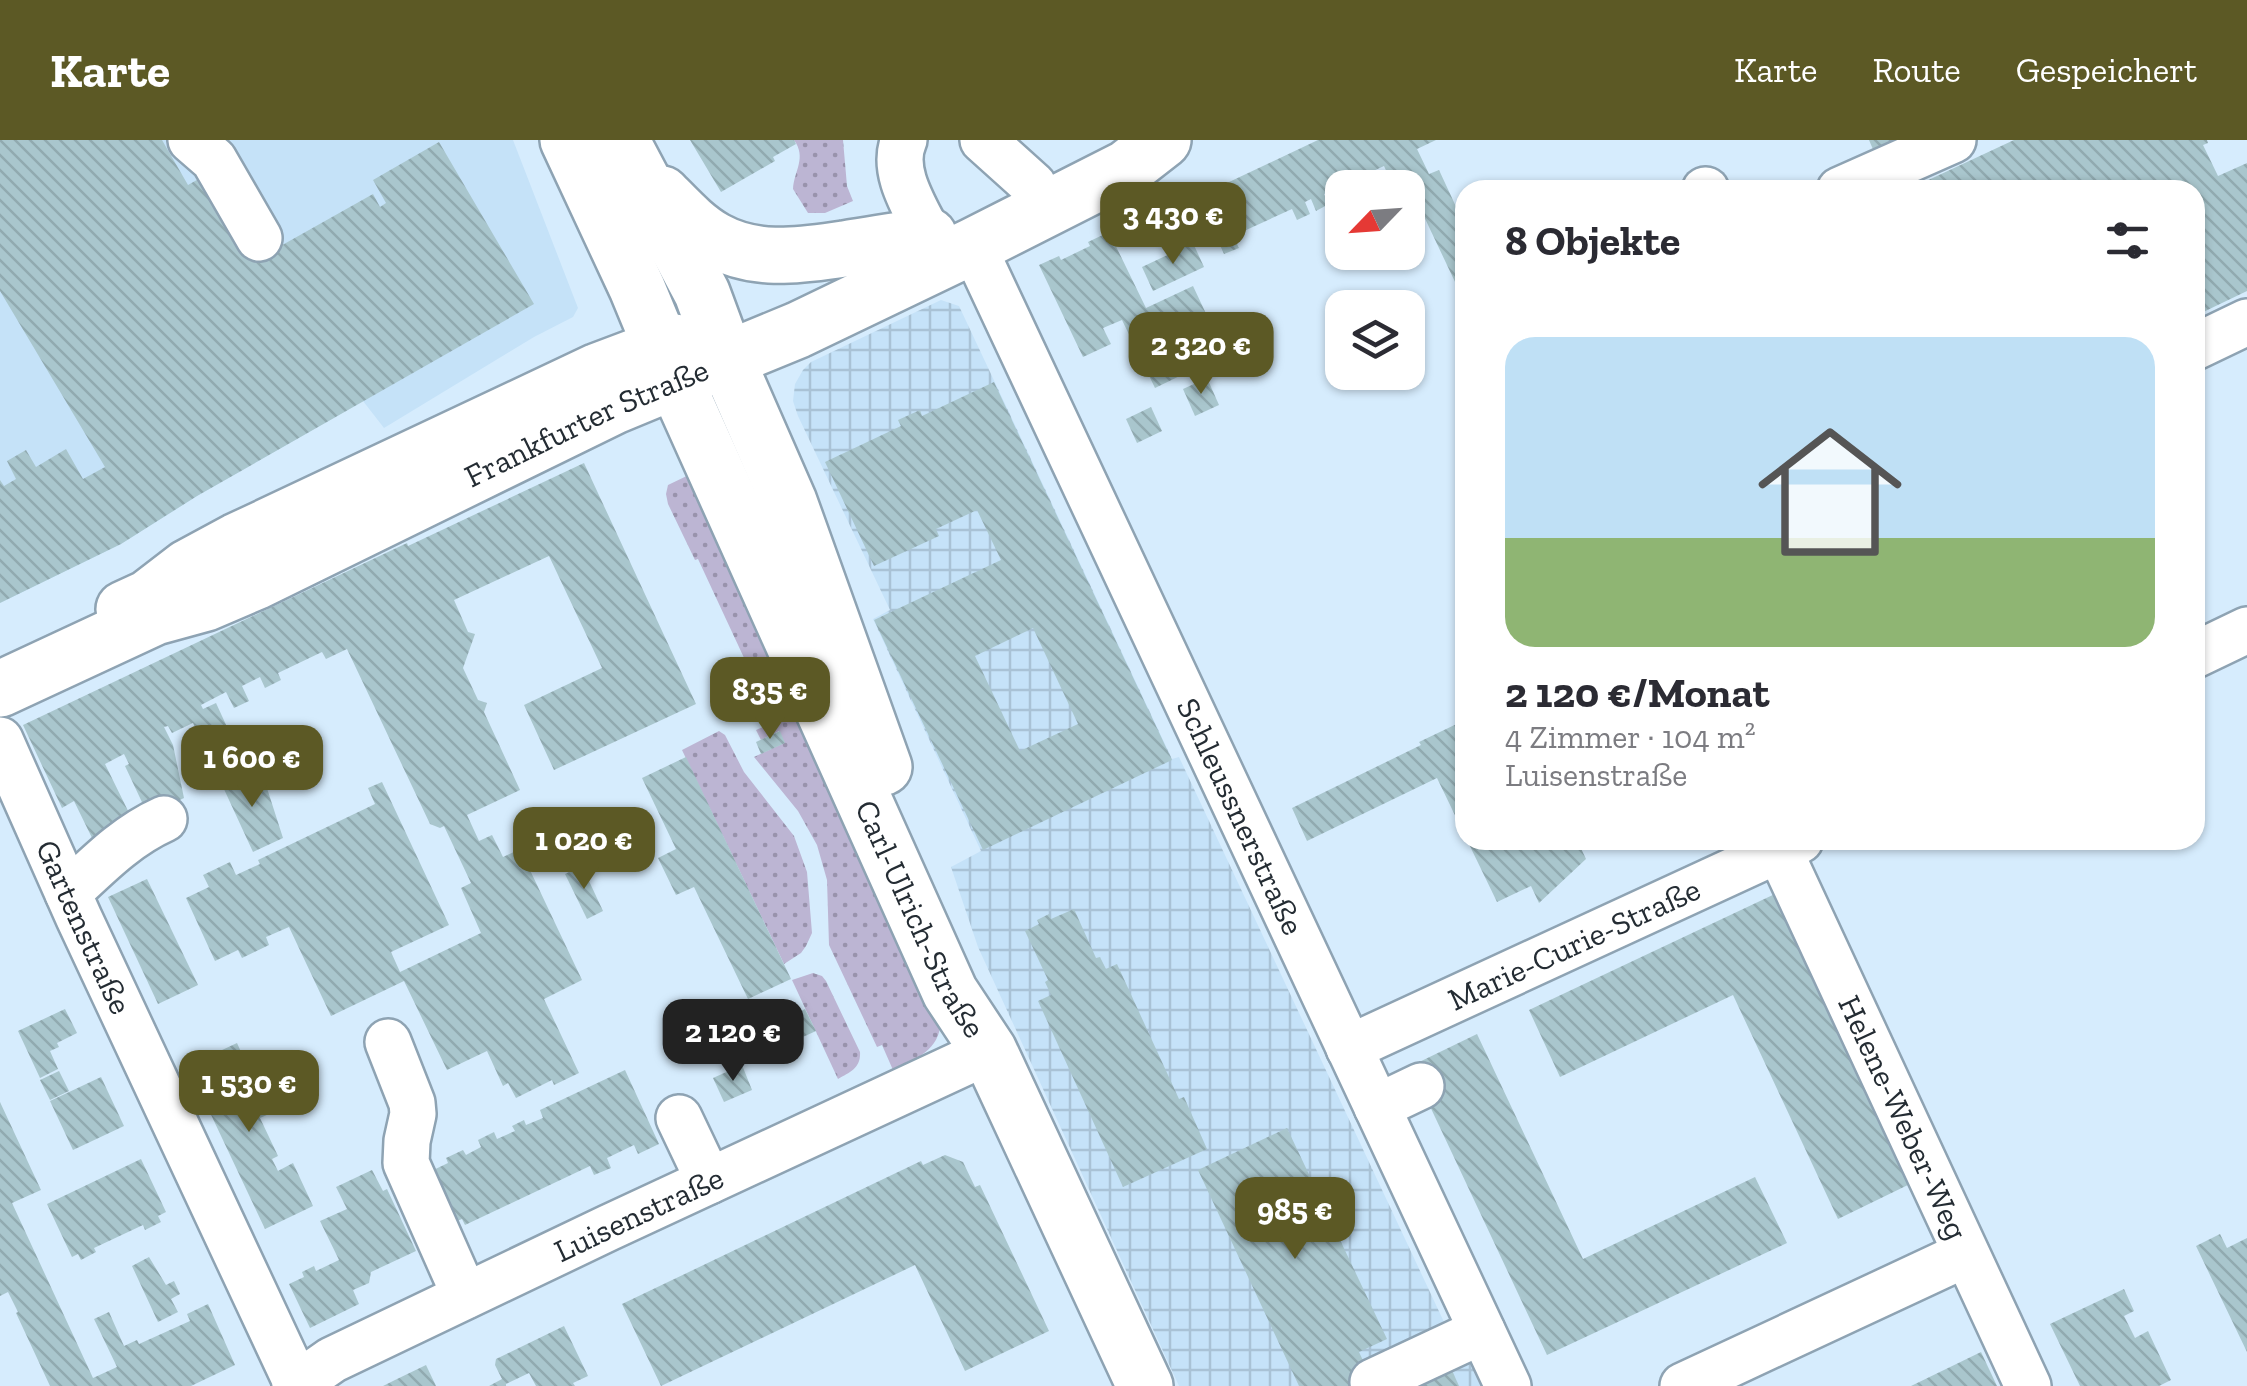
<!DOCTYPE html>
<html lang="de">
<meta charset="utf-8">
<style>
body{margin:0;font-family:"Zilla Slab",serif;background:#f7f7f7;color:#2b2b33;height:100vh;display:flex;flex-direction:column;font-size:38px;white-space:nowrap}
*{box-sizing:border-box;margin:0}
p{font-size:32px;color:#7c7c81}
.icon{flex:none;width:55px;height:55px;fill:none;stroke:currentColor;stroke-width:2;stroke-linecap:round;stroke-linejoin:round}
.map{position:relative;flex:1;overflow:hidden}
.side{position:absolute;left:1455px;top:40px;width:750px;height:670px;display:flex;flex-direction:column;background:#fff;border-radius:30px;box-shadow:0 2px 8px #0004}
.side>*{flex:none}
.needle{width:65px;rotate:245deg}
.fabs{position:absolute;left:1325px;top:30px;display:grid;gap:20px}
.fabs a{display:grid;place-items:center;width:100px;height:100px;border-radius:20px;background:#fff;box-shadow:0 2px 8px #0004;font-size:50px}
.price{position:absolute;translate:-50% -85px;padding:0 22px;border-radius:20px;background:#5c5925;color:#fff;font-size:32px;line-height:65px;filter:drop-shadow(0 2px 5px #0008)}
.price::after{content:'';position:absolute;left:50%;top:60px;width:30px;height:22px;margin-left:-15px;background:inherit;clip-path:polygon(0 0,100% 0,50% 100%)}
.price.active{background:#222;color:#fff}
ul{padding:0;list-style:none}
li{display:grid;align-content:center;gap:20px;height:530px;padding:0 50px}
li+li{border-top:2px solid #e1e1e2}
li span{display:grid;place-items:center;height:310px;border-radius:30px;color:#555}
li>.icon{margin-inline-start:auto}
span .icon{width:180px;height:180px;fill:#fffc;stroke-width:1}
li b{font-size:42px}
h2{display:flex;justify-content:space-between;align-items:center;height:120px;padding:0 50px;font-size:42px}
header{display:flex;align-items:center;gap:60px;box-sizing:border-box;height:140px;padding:0 50px;background:#5c5925;color:#fff}
header strong{font-size:48px}
nav{display:flex;gap:55px;margin-inline-start:auto;font-size:35px}
.map>svg:first-child{display:block}
.built{fill:#c5e2f8}
.industrial{fill:url(#industrial-grid)}
.grass{fill:url(#grass-dots)}
.building{fill:url(#building-back-hatch);fill-rule:evenodd}
.lines{fill:none;stroke-linecap:round;stroke-linejoin:round}
.minor-casing{stroke:#8ea3b3;stroke-width:50}
.major-casing{stroke:#8ea3b3;stroke-width:60}
.minor{stroke:#fff;stroke-width:45}
.major{stroke:#fff;stroke-width:55}
.labels{text-anchor:middle;dominant-baseline:central;stroke-width:8;stroke-linejoin:round;paint-order:stroke}
.street-label{font-size:32px;fill:#242c33;stroke:#d6ecfd}
</style>
<header>
<strong>Karte</strong>
<nav><a>Karte</a><a>Route</a><a>Gespeichert</a></nav>
</header>
<div class="map">
<svg width="2247" height="1246" viewBox="0 0 2247 1246">
<defs>
<pattern id="industrial-grid" width="8" height="8" patternUnits="userSpaceOnUse" patternTransform="scale(2.5)"><rect width="8" height="8" fill="#c5e2f8"/><path d="M0 4h8M4 0v8" fill="none" stroke="#a9c2d5"/></pattern>
<pattern id="grass-dots" width="8" height="8" patternUnits="userSpaceOnUse" patternTransform="scale(2.5)"><rect width="8" height="8" fill="#bcb5d3"/><path d="M2 2h.1M6 6h.1" fill="none" stroke="#9993ac" stroke-width="1.8" stroke-linecap="round"/></pattern>
<pattern id="building-back-hatch" width="6" height="6" patternUnits="userSpaceOnUse" patternTransform="scale(2.5)"><rect width="6" height="6" fill="#a9c6cd"/><path d="M-1 5l2 2M0 0l6 6M5-1l2 2" fill="none" stroke="#91aab0"/></pattern>
</defs>
<rect width="100%" height="100%" fill="#d6ecfd"/>
<polygon class="built" points="0,0 513,0 578,168 573,177 534,197 384,288 363,261 197,356 121,404 0,463"/>
<polygon class="industrial" points="941,160 959,166 1172,619 1179,617 1459,1214 1468,1218 1483,1246 1179,1246 978,807 951,727 981,711 873,479 890,470 798,276 793,261 795,244 803,230 811,222"/>
<g class="grass">
<path d="M794 0H843L847 46 853 61 825 73H808L793 49C794 31 807 18 794 0Z"/>
<path d="M695 332 777 527C775 537 770 544 759 542L752 535 698 419 695 420 668 364 666 354 668 345Z"/>
<path d="M789 576 806 579 941 881C939 911 917 918 893 930L882 905 877 907 829 805 827 740 817 705 798 671 754 617 784 603 779 591 761 600 756 590Z"/>
<polygon points="719,591 725,595 744,632 794,696 807,732 812,793 806,806 801,813 784,824 682,610"/>
<path d="M813 833 822 836 826 841 860 912C861 928 850 932 838 939L792 840Z"/>
</g>
<g class="building">
<polygon points="0,0 162,0 188,45 209,33 277,108 373,54 380,67 386,63 373,40 439,2 534,164 197,356 121,404 0,463 0,340 4,346 16,339 7,321 26,310 36,327 66,309 83,339 105,327 0,151"/>
<polygon points="690,0 794,0 796,4 773,17 775,21 721,52"/>
<polygon points="1318,0 1436,0 1417,9 1429,34 1439,30 1465,86 1465,163 1402,30 1389,37 1384,26 1324,54 1329,64 1316,71 1311,59 1305,62 1310,74 1297,80 1292,69 1233,96 1239,108 1224,114 1219,103 1215,105 1193,59"/>
<polygon points="1869,0 1896,0 1898,3 1875,14"/>
<polygon points="2014,0 2207,0 2208,3 2203,5 2218,36 2247,23 2247,151 2195,176 2195,50 1907,50"/>
<polygon points="1109,92 1146,168 1193,146 1225,214 1155,248 1122,180 1103,188 1111,204 1083,217 1039,125 1059,116 1061,120 1090,106 1088,102"/>
<polygon points="1193,103 1204,127 1153,151 1142,127"/>
<polygon points="1207,238 1219,265 1195,276 1183,249"/>
<path d="M994 242 1172 620 983 710 874 480 1001 420 977 370 936 389 939 396 874 426 825 322 901 286 898 280 920 270 922 276ZM1033 488 1078 584 1020 611 975 516Z"/>
<polygon points="1151,267 1162,291 1137,303 1126,279"/>
<polygon points="584,323 696,564 554,630 524,565 602,528 549,416 454,460 468,492 475,494 463,528 478,560 487,563 484,572 520,650 467,675 479,701 492,695 503,717 520,709 582,840 544,859 579,933 554,945 552,940 516,958 508,943 503,946 487,911 447,930 404,841 331,876 289,787 266,797 269,805 242,818 238,810 215,821 186,758 209,747 203,735 230,722 236,735 260,724 258,720 375,664 368,648 382,642 449,785 391,812 400,832 481,793 461,748 471,743 444,686 440,688 430,684 347,509 326,519 322,512 278,533 281,540 265,548 260,537 242,546 249,561 234,568 226,552 201,565 203,569 216,563 239,613 213,625 193,583 172,593 168,586 164,587 173,605 184,658 148,675 125,626 129,624 124,614 105,624 133,681 93,700 74,661 62,668 23,585 407,403 408,406"/>
<polygon points="1465,580 1465,696 1437,638 1307,701 1292,668 1421,605 1419,602"/>
<polygon points="780,591 785,603 761,614 756,602"/>
<polygon points="686,617 791,839 748,859 694,747 676,755 658,718 676,709 642,638"/>
<polygon points="224,630 228,638 245,630 254,651 266,645 283,698 253,712 217,634"/>
<polygon points="1467,700 1577,700 1586,719 1539,763 1531,746 1497,762"/>
<polygon points="582,726 603,771 587,779 565,734"/>
<polygon points="147,739 198,845 158,864 108,757"/>
<polygon points="1777,753 1912,1043 1838,1079 1733,855 1560,937 1529,870"/>
<polygon points="1074,769 1096,818 1100,817 1106,829 1117,824 1179,959 1184,957 1207,1009 1123,1047 1038,861 1051,855 1045,842 1048,840 1025,791 1039,784 1037,780 1049,774 1051,779"/>
<polygon points="65,869 77,893 57,903 59,907 50,911 58,929 40,938 18,891"/>
<polygon points="805,869 816,891 794,901 784,879"/>
<polygon points="709,880 718,909 707,913 698,883"/>
<polygon points="1477,894 1583,1119 1755,1037 1787,1103 1547,1215 1411,926"/>
<polygon points="237,903 269,974 260,978 278,1016 272,1019 278,1031 293,1023 313,1066 265,1089 188,926"/>
<polygon points="742,925 752,950 724,962 713,938"/>
<polygon points="625,930 659,1004 638,1014 634,1005 607,1018 611,1028 594,1035 590,1026 465,1085 462,1079 445,1086 421,1036 448,1023 446,1018 463,1010 466,1015 481,1007 478,1000 494,992 497,999 515,991 512,986 524,980 526,985 543,978 540,970"/>
<polygon points="59,931 69,951 50,960 40,940"/>
<polygon points="101,937 124,986 73,1010 50,961"/>
<polygon points="0,962 41,1050 12,1063 93,1238 117,1227 94,1179 109,1172 124,1206 137,1200 139,1204 190,1181 187,1174 208,1164 235,1225 191,1246 50,1246 16,1173 18,1172 8,1152 0,1156"/>
<polygon points="1287,988 1387,1199 1359,1212 1375,1246 1299,1246 1198,1030"/>
<polygon points="945,1015 963,1022 975,1047 980,1045 1049,1191 965,1231 915,1125 661,1246 622,1164 921,1021 923,1025"/>
<polygon points="141,1019 166,1072 158,1076 161,1082 145,1090 143,1085 94,1108 96,1112 81,1120 78,1114 72,1117 47,1064"/>
<polygon points="372,1030 383,1051 387,1049 416,1111 371,1132 369,1143 353,1150 359,1164 310,1188 289,1144 304,1137 302,1132 314,1126 316,1131 339,1120 320,1081 347,1069 336,1047"/>
<polygon points="2220,1094 2227,1108 2247,1098 2247,1212 2196,1106"/>
<polygon points="149,1117 166,1145 174,1141 180,1154 171,1159 178,1172 158,1182 132,1126"/>
<polygon points="2124,1149 2134,1171 2124,1176 2135,1198 2148,1191 2171,1240 2159,1246 2080,1246 2050,1184"/>
<polygon points="564,1186 588,1236 573,1243 575,1246 536,1246 529,1233 506,1244 506,1246 489,1246 502,1239 495,1225 496,1219"/>
<polygon points="1981,1212 1997,1246 1911,1246"/>
<polygon points="1447,1219 1459,1246 1390,1246"/>
<polygon points="426,1225 436,1246 383,1246 395,1240"/>
</g>
<g class="lines">
<g class="minor-casing">
<g id="minor">
<polyline points="191,0 214,20 259,98"/>
<path d="M904 0C890 31 916 69 929 96"/>
<polyline points="983,0 1033,45"/>
<polyline points="1705,50 1706,50"/>
<polyline points="1840,50 1953,0"/>
<path id="s1" d="M973 106 1508 1246"/>
<polyline points="2195,207 2247,182"/>
<polyline points="2195,515 2247,490"/>
<path id="s2" d="M0 600 79 778 298 1246"/>
<path id="s3" d="M1779 710 2028 1246"/>
<path d="M68 753C98 725 126 696 164 679"/>
<polyline points="388,902 412,963 413,974 407,1001 406,1023 465,1156"/>
<path id="s4" d="M1349 908 1800 700"/>
<polyline points="1377,967 1421,946"/>
<polyline points="679,978 709,1041"/>
<polyline points="1373,1242 1482,1191"/>
<path id="s5" d="M295 1246 332 1220 608 1088 989 911"/>
<polyline points="1683,1246 1966,1114"/>
</g>
</g>
<g class="major-casing">
<g id="major">
<path id="s6" d="M568 0 637 148 675 240 950 852 989 911 1145 1246"/>
<polyline points="621,0 702,153 726,218 789,362 884,627"/>
<path d="M662 54C679 71 694 88 715 100 757 123 800 115 844 109 873 104 901 100 929 96"/>
<polyline points="124,469 148,458 187,428 237,401 598,231 675,202"/>
<path id="s7" d="M0 549 155 477 206 463 255 442 614 266 798 190 973 106 1127 28 1163 0"/>
</g>
</g>
<use href="#minor" class="minor"/>
<use href="#major" class="major"/>
</g>
<g class="labels">
<g class="street-label">
<text stroke="none"><textPath href="#s7" startOffset="645">Frankfurter Straße</textPath></text>
<text stroke="none"><textPath href="#s1" startOffset="630">Schleussnerstraße</textPath></text>
<text stroke="none"><textPath href="#s6" startOffset="855">Carl-Ulrich-Straße</textPath></text>
<text stroke="none"><textPath href="#s2" startOffset="205">Gartenstraße</textPath></text>
<text stroke="none"><textPath href="#s4" startOffset="248">Marie-Curie-Straße</textPath></text>
<text stroke="none"><textPath href="#s3" startOffset="295">Helene-Weber-Weg</textPath></text>
<text stroke="none"><textPath href="#s5" startOffset="385">Luisenstraße</textPath></text>
</g>
</g>
</svg>
<div class="fabs">
<a><svg class="needle" viewBox="-14 -14 28 28"><path d="M0-13l5 13h-10z" fill="#e53935"/><path d="M0 13l5-13h-10z" fill="#7c7c81"/></svg></a>
<a><svg class="icon" aria-label="layers" viewBox="0 0 24 24"><path d="M12 4l9 5-9 5-9-5zM3 14l9 5 9-5"/></svg></a>
</div>
<b class="price" style="left:1173px;top:127px">3 430 €</b>
<b class="price" style="left:1201px;top:257px">2 320 €</b>
<b class="price" style="left:770px;top:602px">835 €</b>
<b class="price" style="left:252px;top:670px">1 600 €</b>
<b class="price" style="left:584px;top:752px">1 020 €</b>
<b class="price active" style="left:733px;top:944px">2 120 €</b>
<b class="price" style="left:249px;top:995px">1 530 €</b>
<b class="price" style="left:1295px;top:1122px">985 €</b>
<section class="side">
<h2>8 Objekte<svg class="icon" aria-label="filters" viewBox="0 0 24 24"><path d="M4 7h16M4 17h16"/><circle cx="9" cy="7" r="2"/><circle cx="15" cy="17" r="2"/></svg></h2>
<ul>
<li><span style="background:linear-gradient(#bfe0f5 65%,#8fb573 0)"><svg class="icon" aria-label="home" viewBox="0 0 24 24"><path d="M3 11l9-7 9 7M6 9v11h12V9"/></svg></span><div><b>2 120 €/Monat</b><p>4 Zimmer · 104 m²</p><p>Luisenstraße</p></div></li>
</ul>
</section>
</div>
